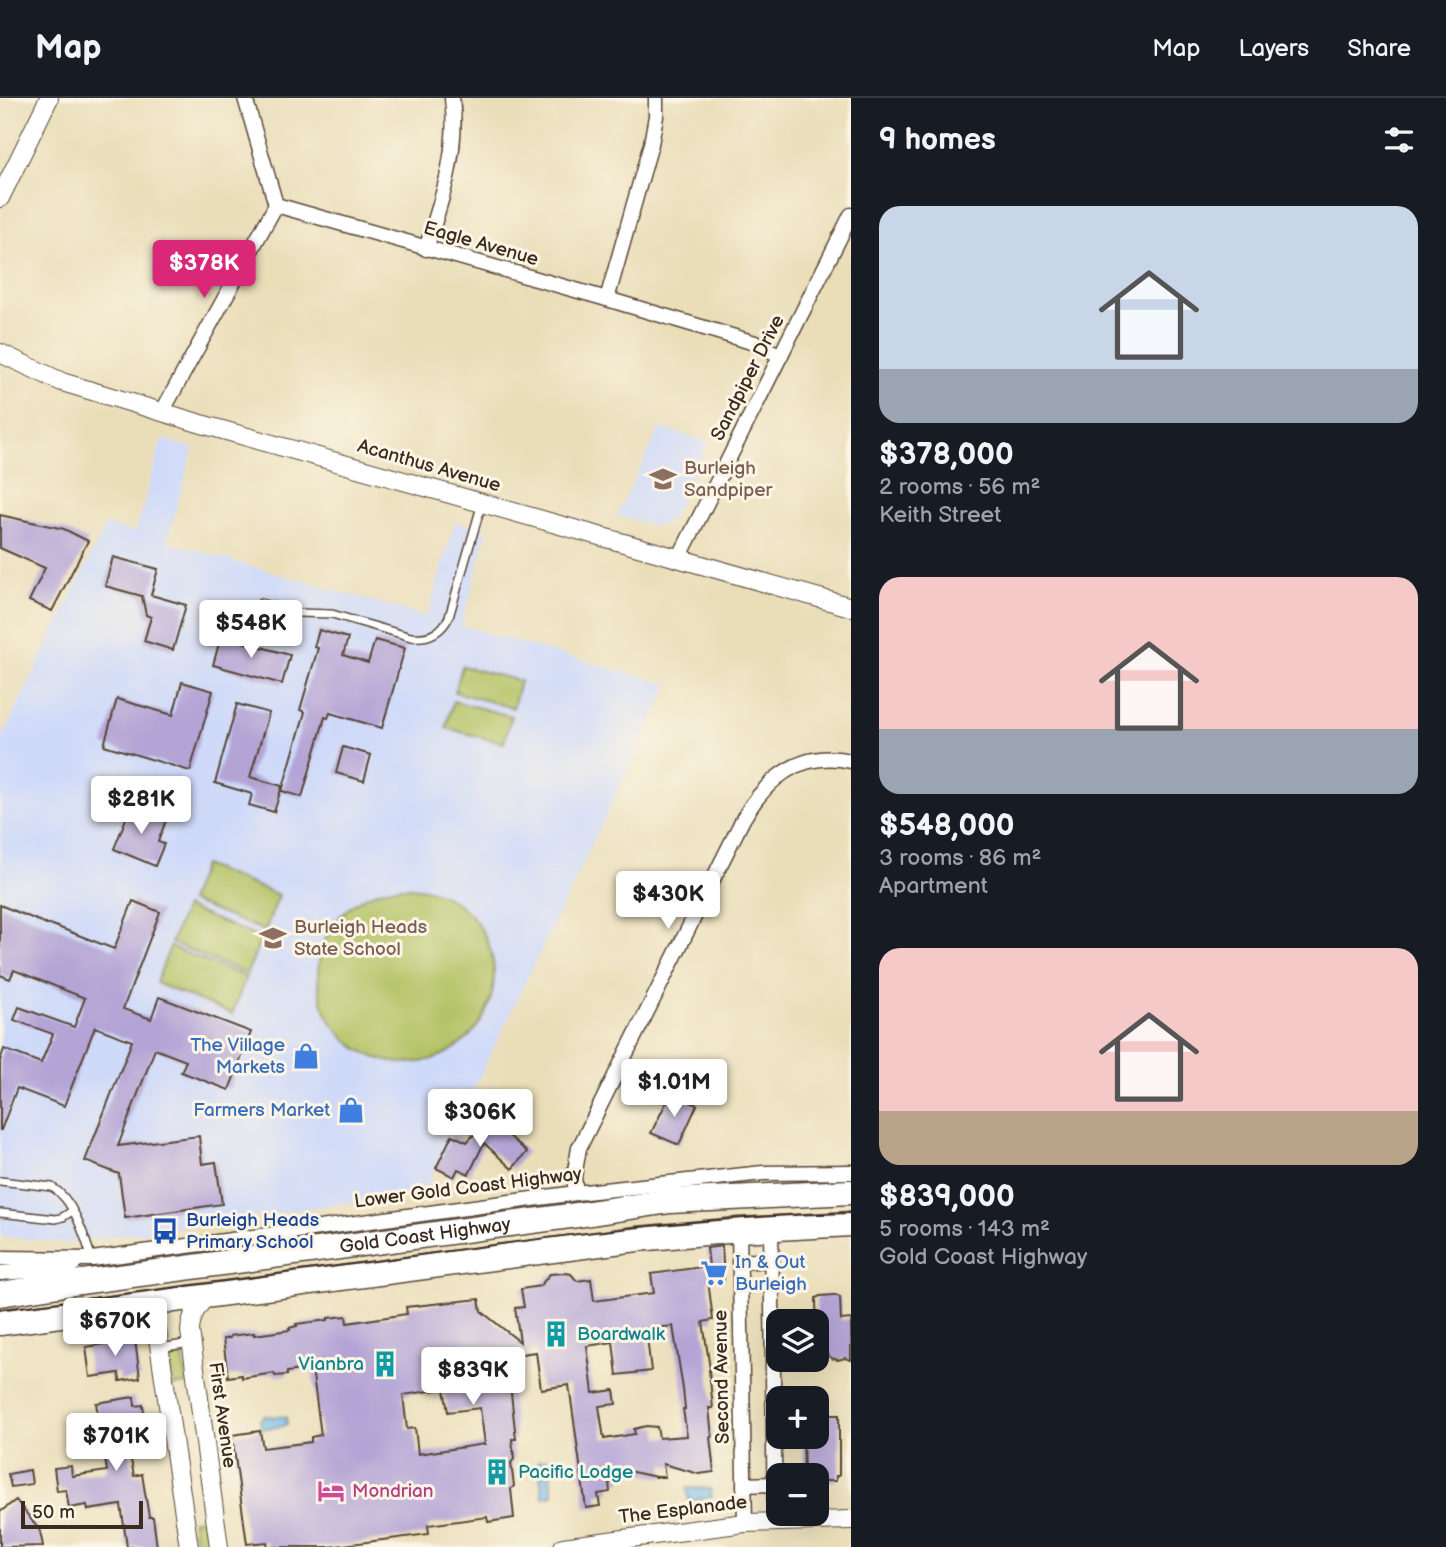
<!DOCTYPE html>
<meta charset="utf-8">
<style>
body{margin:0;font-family:"Balsamiq Sans",sans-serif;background:#20242c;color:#f1f3f6;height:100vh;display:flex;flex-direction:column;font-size:26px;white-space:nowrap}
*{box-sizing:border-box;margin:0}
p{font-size:23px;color:#9ea1a6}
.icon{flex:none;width:38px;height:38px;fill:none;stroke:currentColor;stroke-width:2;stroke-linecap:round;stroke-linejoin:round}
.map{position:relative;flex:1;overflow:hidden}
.drawer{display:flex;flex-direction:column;background:#171b24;width:595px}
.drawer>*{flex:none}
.buttons{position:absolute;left:766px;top:1211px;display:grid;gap:14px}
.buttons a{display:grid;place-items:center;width:63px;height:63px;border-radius:14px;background:#171b24;box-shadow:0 7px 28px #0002;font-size:35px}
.scale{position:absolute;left:21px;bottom:18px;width:122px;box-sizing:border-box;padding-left:7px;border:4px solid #3b2a1e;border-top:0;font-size:19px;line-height:24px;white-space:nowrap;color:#3b2a1e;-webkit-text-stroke:5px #fcf5e5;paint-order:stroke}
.price{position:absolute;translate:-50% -60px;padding:0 16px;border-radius:7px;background:#fff;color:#222;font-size:23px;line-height:46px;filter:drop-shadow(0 2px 4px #0008)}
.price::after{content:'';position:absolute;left:50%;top:42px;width:21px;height:16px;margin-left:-10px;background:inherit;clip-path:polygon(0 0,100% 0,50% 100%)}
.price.active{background:#db2777;color:#fff}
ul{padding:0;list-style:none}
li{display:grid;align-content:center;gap:14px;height:371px;padding:0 28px}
li span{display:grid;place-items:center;height:217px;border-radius:21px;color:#555}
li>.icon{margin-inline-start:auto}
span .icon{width:126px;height:126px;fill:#fffc;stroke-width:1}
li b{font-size:30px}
h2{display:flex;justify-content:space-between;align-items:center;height:84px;padding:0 28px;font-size:30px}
header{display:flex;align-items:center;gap:42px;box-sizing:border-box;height:98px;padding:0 35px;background:#171b24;border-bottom:2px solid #363941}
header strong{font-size:33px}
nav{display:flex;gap:38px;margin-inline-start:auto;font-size:24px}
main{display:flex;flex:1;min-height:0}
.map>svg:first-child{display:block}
.built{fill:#cfdaf9}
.green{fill:#b4c366;stroke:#787642;stroke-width:2}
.water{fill:#70bae9;stroke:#567284;stroke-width:2}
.building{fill:#b3a4d5;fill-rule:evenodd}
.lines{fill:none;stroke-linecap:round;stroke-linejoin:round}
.service-casing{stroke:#554535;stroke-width:10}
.minor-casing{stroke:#554535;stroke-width:17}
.tertiary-casing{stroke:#554535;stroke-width:20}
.trunk-casing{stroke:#554535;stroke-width:27}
.service{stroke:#fff;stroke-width:7}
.minor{stroke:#fff;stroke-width:14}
.tertiary{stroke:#fff;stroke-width:18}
.trunk{stroke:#fff;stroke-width:24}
.tram{stroke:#3b2a1e;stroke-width:2}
.labels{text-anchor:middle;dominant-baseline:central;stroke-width:6;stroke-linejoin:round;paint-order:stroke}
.street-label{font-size:19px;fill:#3b2a1e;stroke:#fcf5e5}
.education-label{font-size:19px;fill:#785e54;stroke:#fcf5e5;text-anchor:start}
.shop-label{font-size:19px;fill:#366cbe;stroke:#fcf5e5;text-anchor:end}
.transit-label{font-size:19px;fill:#164399;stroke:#fcf5e5;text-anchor:start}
.culture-label{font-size:19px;fill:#0d838f;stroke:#fcf5e5;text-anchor:start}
.hotel-label{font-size:19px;fill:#b23c85;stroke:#fcf5e5;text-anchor:start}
</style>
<header>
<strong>Map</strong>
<nav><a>Map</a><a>Layers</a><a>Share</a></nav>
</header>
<main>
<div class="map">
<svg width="851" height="1449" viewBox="0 0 851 1449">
<rect width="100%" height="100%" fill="#fcf5e5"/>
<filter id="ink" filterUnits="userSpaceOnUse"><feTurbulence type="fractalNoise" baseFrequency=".0143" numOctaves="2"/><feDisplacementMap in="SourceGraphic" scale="14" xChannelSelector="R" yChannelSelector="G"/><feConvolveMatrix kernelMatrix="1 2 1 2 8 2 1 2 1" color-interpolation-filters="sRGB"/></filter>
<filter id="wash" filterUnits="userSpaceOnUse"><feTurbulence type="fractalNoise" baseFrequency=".00686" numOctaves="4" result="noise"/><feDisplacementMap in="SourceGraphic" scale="28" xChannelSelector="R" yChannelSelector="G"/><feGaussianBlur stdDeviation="1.57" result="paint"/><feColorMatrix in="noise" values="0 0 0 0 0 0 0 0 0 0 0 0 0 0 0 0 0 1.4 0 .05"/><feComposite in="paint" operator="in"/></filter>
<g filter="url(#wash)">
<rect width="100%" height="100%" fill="#eadeb9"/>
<g class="built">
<polygon points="660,330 709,344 670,423 655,428 617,417"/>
<polygon points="162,341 193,350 167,444 427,519 455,424 488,433 461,528 669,587 424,1094 65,1145 0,1138 0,644 106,427 136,435"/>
</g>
<g class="green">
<polygon points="462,568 520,583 513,610 455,594"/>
<polygon points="453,603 511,618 504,645 446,630"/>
<polygon points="203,767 279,797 265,833 189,803"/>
<circle cx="406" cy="877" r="88"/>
<polygon points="185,809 261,840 247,876 171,845"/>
<polygon points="170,849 246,879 232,916 156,885"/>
<polygon points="183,1258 187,1286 173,1288 169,1260"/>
<polygon points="206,1420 210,1449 196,1449 192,1422"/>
</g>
<g class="water">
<polygon points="264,1318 286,1319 287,1326 283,1328 262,1331 260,1322"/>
<polygon points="548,1361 553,1397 543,1399 538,1363"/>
<polygon points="687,1390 710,1391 712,1399 689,1403"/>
</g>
<g id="blocks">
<g class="building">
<polygon points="0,417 64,431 88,443 52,513 29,503 45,470 0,450"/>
<polygon points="113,459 158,471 151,497 186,507 173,552 144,543 151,519 146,517 142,498 105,488"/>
<polygon points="319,532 348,540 343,557 368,565 375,542 405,550 382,630 330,615 328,620 325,619 302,699 282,693 305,614 300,612 318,550 314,549"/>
<polygon points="221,538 290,557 282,586 213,567"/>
<polygon points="182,584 213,593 190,673 104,647 117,601 173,617"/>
<polygon points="237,606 269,615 250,679 282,688 274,714 249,707 252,696 215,685"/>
<polygon points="343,649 371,657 364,683 336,675"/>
<polygon points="131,708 166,722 158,744 164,746 155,768 114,751"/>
<polygon points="133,803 160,814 123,911 151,921 159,899 251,934 229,992 181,974 186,963 155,951 118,1048 199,1038 202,1066 216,1064 222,1106 125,1120 119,1076 85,1063 132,943 95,929 64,1008 17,990 1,1032 0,1032 0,963 4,951 41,965 53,936 14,922 19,909 74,929 85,900 14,872 10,881 0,877 0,807 49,827 50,826 114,851"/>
<polygon points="671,995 697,1007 679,1047 651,1035"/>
<polygon points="496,1013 499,1015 493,1026 495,1025 527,1054 512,1071 484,1045 469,1076 458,1071 454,1079 436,1070 452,1037 467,1044"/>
<path d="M722 1148 724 1181 708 1182 713 1222 703 1224 710 1271 709 1272 713 1310H709L712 1339H710L714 1374 699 1376 663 1366 665 1379H656L619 1371 621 1383 609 1385 610 1394 598 1396 600 1408 586 1410 569 1287 541 1291 536 1254 507 1258 516 1341H512L514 1361 511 1365 514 1388 511 1391 514 1420 488 1424 487 1419 428 1427 429 1436 328 1449H268L267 1444 247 1446 232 1337 260 1333 263 1350 311 1344V1339L321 1337 312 1270 287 1274V1277L275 1278 274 1275 242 1280V1277L228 1279 223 1241 230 1240V1238L254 1235V1237L290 1232 289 1230 297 1228 296 1226 328 1222V1220L346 1218 347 1225 407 1216 406 1209 479 1201 481 1213 520 1244 515 1210 524 1209 521 1191 540 1188 550 1176 566 1175 571 1176 577 1183 591 1181 594 1203 654 1195 651 1176 709 1168 707 1150ZM673 1228 683 1291 685 1311H683L687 1338 659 1340 657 1329 646 1328 634 1331 635 1336 604 1341 599 1308 616 1306 614 1292 593 1295 587 1248 613 1244 617 1277 651 1273 646 1231ZM444 1291 448 1314 480 1310 485 1346 418 1356 415 1330 407 1331 403 1297Z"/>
<polygon points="835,1197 840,1199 841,1222 851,1221 851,1262 845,1260 838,1262 831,1260 828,1257 817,1255 816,1200 820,1198"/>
<polygon points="134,1234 140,1280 120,1283 119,1275 90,1279 86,1249 115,1244 114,1237"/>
<polygon points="134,1299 135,1308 143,1307 148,1344 128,1346 134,1378 142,1376 149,1419 153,1419 157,1449 127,1449 121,1407 88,1412 87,1407 69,1410 66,1392 57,1393 54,1370 71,1368 72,1378 107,1373 96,1305"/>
<polygon points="817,1317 839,1317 839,1378 836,1378 836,1383 817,1383 817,1377 804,1377 803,1339 817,1339"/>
<polygon points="30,1372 32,1386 11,1389 8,1376"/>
<polygon points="16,1402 40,1433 43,1448 0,1449 0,1414"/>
</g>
</g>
</g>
<g filter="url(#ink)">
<use href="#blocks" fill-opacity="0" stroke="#554535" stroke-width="2"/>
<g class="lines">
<g class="service-casing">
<g id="service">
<path d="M261 505 299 515 332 516 411 539C429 541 441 535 449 519L482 405"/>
<path d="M0 1083 52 1089C74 1102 84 1137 92 1161"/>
<polyline points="0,1115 56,1121 63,1119 72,1113"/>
<polyline points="160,1250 190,1245"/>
</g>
</g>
<g class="minor-casing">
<g id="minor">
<polyline points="245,0 276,107 607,201 755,245 781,258"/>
<path d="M426 151C442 101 459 53 452 0"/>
<polyline points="607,201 651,46 656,18 656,0"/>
<polyline points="162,314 276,107"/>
<polyline points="679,460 851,117"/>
<path d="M576 1095 574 1079 579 1050 743 721C767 680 800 652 851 663"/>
<polyline points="771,1130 775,1424"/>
<polyline points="739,1132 745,1425"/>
<polyline points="0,1160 92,1161 576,1095 763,1075 851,1074"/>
<polyline points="739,1164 772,1162"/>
<polyline points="0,1175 55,1171 74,1166"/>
<polyline points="744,1387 774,1386"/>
</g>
</g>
<g class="tertiary-casing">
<g id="tertiary">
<polyline points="0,100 49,0"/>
<polyline points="0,255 62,284 205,327 851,509"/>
<path d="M208 1197C197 1208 191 1217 190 1233L219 1449"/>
<polyline points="153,1206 189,1449"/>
<polyline points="563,1449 745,1425 851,1422"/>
</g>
</g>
<g class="trunk-casing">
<g id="trunk">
<path id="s1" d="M0 1196 59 1187 577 1117 670 1103 851 1094"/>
<polyline points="0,1225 637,1141 739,1132 851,1126"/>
</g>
</g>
<use href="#service" class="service"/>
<use href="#minor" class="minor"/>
<use href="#tertiary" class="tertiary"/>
<use href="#trunk" class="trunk"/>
<path class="tram" d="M0 1211C140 1195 280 1176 420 1157 563 1137 706 1118 851 1115"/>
</g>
</g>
<defs>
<g id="school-bare" transform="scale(2.1)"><path d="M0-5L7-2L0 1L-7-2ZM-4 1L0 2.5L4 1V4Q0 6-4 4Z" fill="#8d6e63" stroke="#fcf5e5" stroke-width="2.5" paint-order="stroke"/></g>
<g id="shop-bare" transform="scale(2.1)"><path d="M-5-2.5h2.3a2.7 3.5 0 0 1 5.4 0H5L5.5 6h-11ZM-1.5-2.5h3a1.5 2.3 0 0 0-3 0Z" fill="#3f7fe0" stroke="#fcf5e5" stroke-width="2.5" paint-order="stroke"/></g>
<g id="bus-bare" transform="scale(2.1)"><path d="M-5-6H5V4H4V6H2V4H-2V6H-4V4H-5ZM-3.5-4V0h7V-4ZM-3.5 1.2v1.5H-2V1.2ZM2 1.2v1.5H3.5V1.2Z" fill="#1a4fb4" stroke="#fcf5e5" stroke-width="2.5" paint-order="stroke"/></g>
<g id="supermarket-bare" transform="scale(2.1)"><path d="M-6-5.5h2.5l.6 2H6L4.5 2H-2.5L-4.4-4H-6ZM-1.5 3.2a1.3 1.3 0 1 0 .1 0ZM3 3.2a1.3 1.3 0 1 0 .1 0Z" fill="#3f7fe0" stroke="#fcf5e5" stroke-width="2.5" paint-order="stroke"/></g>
<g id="building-bare" transform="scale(2.1)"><path d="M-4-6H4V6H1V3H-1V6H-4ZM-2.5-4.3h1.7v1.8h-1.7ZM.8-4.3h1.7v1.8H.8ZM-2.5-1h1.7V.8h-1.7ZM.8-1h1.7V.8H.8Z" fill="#0f9aa8" stroke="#fcf5e5" stroke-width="2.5" paint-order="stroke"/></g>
<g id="hotel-bare" transform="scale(2.1)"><path d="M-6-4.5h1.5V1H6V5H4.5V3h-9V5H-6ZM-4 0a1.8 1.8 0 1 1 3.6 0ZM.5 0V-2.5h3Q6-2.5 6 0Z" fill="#d1479c" stroke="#fcf5e5" stroke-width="2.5" paint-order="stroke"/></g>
</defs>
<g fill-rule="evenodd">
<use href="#school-bare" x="663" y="381"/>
<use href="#school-bare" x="273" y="840"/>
<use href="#shop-bare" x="306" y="958"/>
<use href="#shop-bare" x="351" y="1012"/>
<use href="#bus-bare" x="165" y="1133"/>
<use href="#supermarket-bare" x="714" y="1175"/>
<use href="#building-bare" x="556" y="1236"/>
<use href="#building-bare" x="385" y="1266"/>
<use href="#building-bare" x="497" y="1374"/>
<use href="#hotel-bare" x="331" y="1393"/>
</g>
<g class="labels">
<g class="street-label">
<text transform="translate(481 146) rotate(16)">Eagle Avenue</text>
<text transform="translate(748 280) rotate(-63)">Sandpiper Drive</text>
<text transform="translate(429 368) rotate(16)">Acanthus Avenue</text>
<text transform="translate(468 1090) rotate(-7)">Lower Gold Coast Highway</text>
<text stroke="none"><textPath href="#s1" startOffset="429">Gold Coast Highway</textPath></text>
<text transform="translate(722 1279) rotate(-91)">Second Avenue</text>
<text transform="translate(222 1317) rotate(82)">First Avenue</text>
<text transform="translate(683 1412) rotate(-7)">The Esplanade</text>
</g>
<g class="education-label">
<text x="684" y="370">Burleigh<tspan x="684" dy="22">Sandpiper</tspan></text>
<text x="294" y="829">Burleigh Heads<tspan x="294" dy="22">State School</tspan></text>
</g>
<g class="shop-label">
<text x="285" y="947">The Village<tspan x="285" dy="22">Markets</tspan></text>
<text x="330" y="1012">Farmers Market</text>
<text x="735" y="1164" text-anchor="start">In &amp; Out<tspan x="735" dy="22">Burleigh</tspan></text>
</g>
<g class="transit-label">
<text x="186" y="1122">Burleigh Heads<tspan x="186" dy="22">Primary School</tspan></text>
</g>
<g class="culture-label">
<text x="577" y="1236">Boardwalk</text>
<text x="364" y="1266" text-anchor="end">Vianbra</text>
<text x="518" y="1374">Pacific Lodge</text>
</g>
<g class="hotel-label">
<text x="352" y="1393">Mondrian</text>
</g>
</g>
</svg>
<div class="buttons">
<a><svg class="icon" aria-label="layers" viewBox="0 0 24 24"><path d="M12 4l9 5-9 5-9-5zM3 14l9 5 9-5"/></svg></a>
<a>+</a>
<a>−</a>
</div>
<div class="scale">50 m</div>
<b class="price active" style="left:204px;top:202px">$378K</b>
<b class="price" style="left:251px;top:562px">$548K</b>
<b class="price" style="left:141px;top:738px">$281K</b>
<b class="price" style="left:668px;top:833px">$430K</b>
<b class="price" style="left:674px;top:1021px">$1.01M</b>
<b class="price" style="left:480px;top:1051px">$306K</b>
<b class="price" style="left:115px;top:1260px">$670K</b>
<b class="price" style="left:473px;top:1309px">$839K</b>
<b class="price" style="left:116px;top:1375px">$701K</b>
</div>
<section class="drawer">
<h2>9 homes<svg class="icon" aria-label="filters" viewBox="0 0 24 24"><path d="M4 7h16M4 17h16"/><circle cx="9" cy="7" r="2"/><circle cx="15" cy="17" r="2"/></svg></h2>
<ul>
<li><span style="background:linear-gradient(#c9d6e8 75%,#9aa5b1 0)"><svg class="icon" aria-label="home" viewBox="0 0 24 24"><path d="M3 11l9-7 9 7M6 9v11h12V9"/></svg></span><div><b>$378,000</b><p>2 rooms · 56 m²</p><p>Keith Street</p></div></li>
<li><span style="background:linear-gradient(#f6c9c9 70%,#9aa5b1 0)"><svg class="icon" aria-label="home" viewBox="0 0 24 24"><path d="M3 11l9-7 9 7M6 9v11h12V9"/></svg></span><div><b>$548,000</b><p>3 rooms · 86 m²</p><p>Apartment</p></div></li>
<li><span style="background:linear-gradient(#f6c9c9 75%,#b9a48a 0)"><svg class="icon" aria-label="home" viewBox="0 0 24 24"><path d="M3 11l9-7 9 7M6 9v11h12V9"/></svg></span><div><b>$839,000</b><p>5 rooms · 143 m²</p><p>Gold Coast Highway</p></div></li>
</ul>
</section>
</main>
